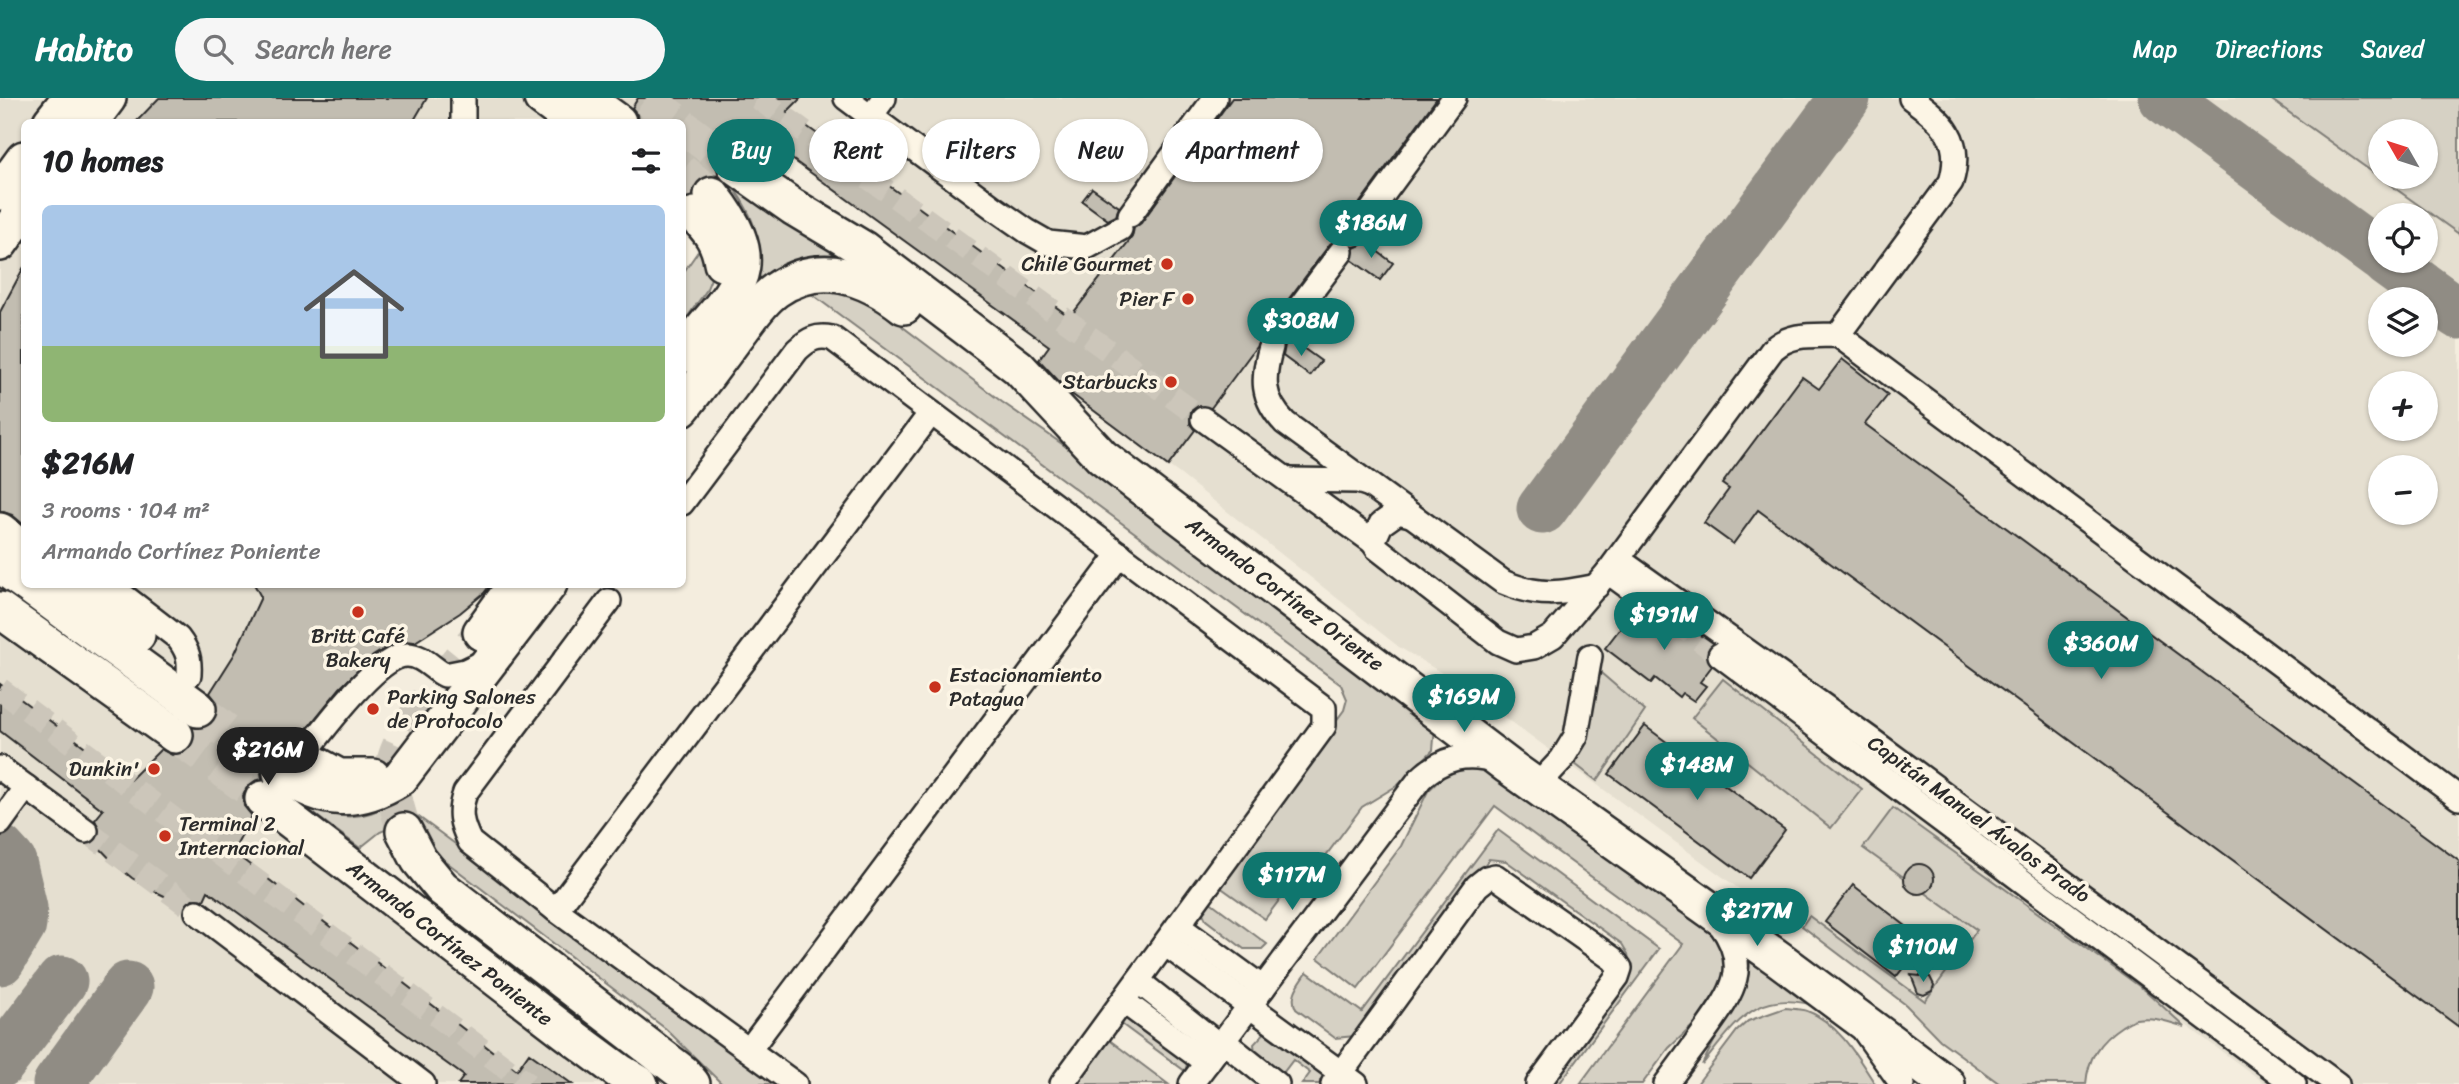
<!DOCTYPE html>
<meta charset="utf-8">
<style>
body{margin:0;font-family:Sriracha,sans-serif;background:#f6f6f6;color:#202124;height:100vh;display:flex;flex-direction:column;font-size:26px;white-space:nowrap}
*{box-sizing:border-box;margin:0}
p{font-size:23px;color:#757577}
.icon{flex:none;width:38px;height:38px;fill:none;stroke:currentColor;stroke-width:2;stroke-linecap:round;stroke-linejoin:round}
.map{position:relative;flex:1;overflow:hidden}
.side{position:absolute;left:21px;top:21px;width:665px;height:469px;display:flex;flex-direction:column;background:#fff;border-radius:10px;box-shadow:0 2px 5px #0004}
.side>*{flex:none}
.guide{position:absolute;left:707px;top:21px;width:665px;height:63px;display:flex;gap:14px}
.needle{width:46px;rotate:309deg}
.controls{position:absolute;left:2368px;top:21px;display:grid;gap:14px}
.controls a{display:grid;place-items:center;width:70px;height:70px;border-radius:50%;background:#fff;box-shadow:0 2px 5px #0004;font-size:35px}
.price{position:absolute;translate:-50% -60px;padding:0 16px;border-radius:24px;background:#0f766e;color:#fff;font-size:23px;line-height:46px;filter:drop-shadow(0 2px 4px #0008)}
.price::after{content:'';position:absolute;left:50%;top:42px;width:21px;height:16px;margin-left:-10px;background:inherit;clip-path:polygon(0 0,100% 0,50% 100%)}
.price.current{background:#222;color:#fff}
ul{padding:0;list-style:none}
li{display:grid;align-content:center;gap:14px;height:371px;padding:0 21px}
li+li{border-top:2px solid #e0e0e0}
li span{display:grid;place-items:center;height:217px;border-radius:10px;color:#555}
li>.icon{margin-inline-start:auto}
span .icon{width:126px;height:126px;fill:#fffc;stroke-width:1}
li b{font-size:30px}
h2{display:flex;justify-content:space-between;align-items:center;height:84px;padding:0 21px;font-size:30px}
.tag{padding:0 24px;border-radius:32px;background:#fff;box-shadow:0 2px 5px #0004;font-size:24px;line-height:63px}
.tag.current{background:#0f766e;color:#fff}
header{display:flex;align-items:center;gap:42px;box-sizing:border-box;height:98px;padding:0 35px;background:#0f766e;color:#fff}
header strong{font-size:33px}
nav{display:flex;gap:38px;margin-inline-start:auto;font-size:24px}
.search{width:490px;height:63px;background:#f6f6f6;display:flex;align-items:center;gap:18px;box-sizing:border-box;padding:0 24px;border-radius:38px;color:#757577;font-size:26px}
.map>svg:first-child{display:block}
.built{fill:#e5dfd0;fill-rule:evenodd}
.green{fill:#d6d1c4;stroke:#807e78;stroke-width:2;fill-rule:evenodd}
.lines{fill:none;stroke-linecap:round;stroke-linejoin:round}
.taxiway{stroke:#908c84;stroke-width:51}
.building{fill:#c2bdb1;stroke:#2b2b2b;stroke-width:2}
.minor-tunnel{stroke:#ccc6ba;stroke-width:23;stroke-dasharray:23 11;stroke-linecap:butt}
.highway-tunnel{stroke:#ccc6ba;stroke-width:35;stroke-dasharray:35 18;stroke-linecap:butt}
.minor-casing{stroke:#2b2b2b;stroke-width:28}
.highway-casing{stroke:#2b2b2b;stroke-width:40}
.minor{stroke:#fcf5e5;stroke-width:23}
.highway{stroke:#fcf5e5;stroke-width:35}
.poi-dot{fill:#c8321e;stroke:#fcf5e5;stroke-width:2.5}
.labels{text-anchor:middle;dominant-baseline:central;stroke-width:7;stroke-linejoin:round;paint-order:stroke}
.poi-label{font-size:21px;fill:#2b2b2b;stroke:#fcf5e5;text-anchor:end}
.street-label{font-size:21px;fill:#2b2b2b;stroke:#fcf5e5}
</style>
<header>
<strong>Habito</strong>
<div class="search"><svg class="icon" aria-label="search" viewBox="0 0 24 24"><circle cx="10" cy="10" r="6"/><path d="M15 15l6 6"/></svg>Search here</div>
<nav><a>Map</a><a>Directions</a><a>Saved</a></nav>
</header>
<div class="map">
<svg width="2459" height="986" viewBox="0 0 2459 986">
<rect width="100%" height="100%" fill="#f4edde"/>
<filter id="ink" filterUnits="userSpaceOnUse"><feTurbulence type="fractalNoise" baseFrequency=".0143" numOctaves="2"/><feDisplacementMap in="SourceGraphic" scale="14" xChannelSelector="R" yChannelSelector="G"/><feConvolveMatrix kernelMatrix="1 2 1 2 8 2 1 2 1" color-interpolation-filters="sRGB"/></filter>
<g filter="url(#ink)">
<path class="built" d="M0 0H2459V986H2266L2141 894 1927 910 1806 819 1777 801 1761 807 1460 586 1399 549 1181 377 1034 268 1049 248 763 40 683 132 682 24H24V486L494 487 460 515 410 547 258 708 623 986H0ZM2380 33H2426V79H2380ZM2380 117H2426V163H2380ZM2380 201H2426V247H2380ZM2380 285H2426V331H2380ZM2380 369H2426V415H2380Z"/>
<g class="green">
<path d="M2269 0H2459V136ZM2380 33H2426V79H2380Z"/>
<path d="M728 81 864 167 750 198C753 178 759 156 756 136 752 116 739 98 728 81Z"/>
<polygon points="704,145 712,178 706,193 683,225 683,175"/>
<polygon points="830,181 892,215 903,229 1002,304 1154,410 1435,629 1433,652 1398,687 1362,709 1327,756 1312,771 1295,781 1265,821 1216,786 1344,612 1347,601 1341,587 806,192"/>
<polygon points="1594,569 1645,613 1597,683 1575,666 1585,647"/>
<polygon points="1723,581 1862,691 1831,730 1692,620"/>
<polygon points="1483,666 1720,835 1729,879 1702,919 1669,950 1642,986 1580,986 1683,846 1495,708 1358,891 1318,860 1401,748 1428,693 1449,673"/>
<path d="M278 689C327 717 353 735 404 696L408 711 779 986H722L666 931 436 756 411 721 380 734 360 750Z"/>
<path d="M1893 710 2146 893 2185 929C2169 924 2153 918 2136 921 2131 922 2126 926 2122 928 2099 943 2088 960 2086 986H2000L1940 942 1906 907 1802 828 1809 818 1925 903 1977 832 1863 750Z"/>
<path d="M1498 732 1659 851 1559 986H1550L1630 868 1628 856 1622 846 1506 763 1489 761 1355 938 1335 940 1296 911C1289 897 1299 886 1307 874L1362 914Z"/>
<polygon points="1205,800 1267,846 1262,851 1244,851 1206,822 1202,813"/>
<path d="M1750 860 1824 910C1758 888 1740 920 1702 967 1708 955 1714 943 1720 932 1738 903 1749 896 1750 860Z"/>
<path d="M1785 910C1792 911 1801 911 1807 913 1838 924 1859 961 1875 986H1697L1737 933 1748 923Z"/>
<polygon points="1133,916 1188,963 1185,973 1116,922"/>
<polygon points="1267,932 1325,977 1319,986 1302,986 1310,975 1293,962 1283,975 1255,954 1254,946"/>
<polygon points="1104,938 1168,986 1069,986"/>
</g>
<g class="lines">
<g class="taxiway">
<polyline points="2164,0 2380,158"/>
<polyline points="2386,163 2459,216"/>
<polyline points="1542,411 1845,0"/>
<polyline points="0,752 11,764 22,810 21,827 0,862"/>
<polyline points="0,965 62,883"/>
<polyline points="58,986 128,889"/>
</g>
</g>
<g class="building">
<polygon points="159,0 427,0 413,24 136,24"/>
<polygon points="638,0 801,0 787,14 1070,219 1132,139 1134,130 1141,125 1232,0 1437,0 1343,128 1341,140 1330,146 1270,226 1267,236 1261,240 1256,249 1211,310 1198,308 1191,313 1190,326 1195,332 1168,368 1069,294 1039,262 1049,248 763,40 750,54 738,49 727,51 720,57 716,67 718,78 710,77 701,80 694,88 692,97 682,102 682,24 638,24 637,16 632,10"/>
<polygon points="1092,90 1119,109 1116,118 1108,122 1082,103"/>
<polygon points="1365,144 1393,165 1380,182 1352,162 1354,150"/>
<polygon points="24,169 24,427 12,417 0,413 0,214"/>
<polygon points="1292,242 1321,263 1310,278 1283,258 1285,247"/>
<polygon points="1842,261 1888,297 1865,326 2459,763 2459,929 1758,412 1733,446 1704,425 1729,391 1722,386 1802,279 1819,291"/>
<polygon points="254,486 491,486 484,495 460,515 415,544 404,543 391,547 373,558 340,590 302,637 294,635 284,638 277,646 275,656 264,665 261,674 262,681 255,683 247,689 243,698 244,708 252,718 233,754 517,972 529,955 572,986 458,986 464,978 208,793 204,802 192,801 185,808 152,792 132,780 115,766 94,744 100,734 95,722 103,712 0,633 0,586 130,682 161,651 172,657 184,655 192,648 195,640 194,630 205,630 215,622 218,612 217,604 210,595 234,557 261,499"/>
<polygon points="1657,506 1712,546 1706,556 1712,568 1700,584 1706,588 1694,603 1682,595 1679,599 1655,580 1651,585 1605,550 1622,528 1625,531 1639,513 1650,514"/>
<polygon points="1645,628 1785,732 1749,780 1609,676"/>
<circle cx="1919" cy="781" r="15"/>
<polygon points="1853,787 1911,832 1894,855 1907,865 1896,879 1825,824"/>
<polygon points="1911,877 1930,879 1934,887 1932,893 1924,897 1918,895"/>
</g>
<g class="lines">
<g class="minor-tunnel">
<polyline points="758,0 1203,321"/>
<polyline points="1645,501 1720,557"/>
<polyline points="0,591 528,986"/>
<polyline points="86,733 197,814"/>
</g>
<g class="highway-tunnel">
<polyline points="646,0 678,24"/>
<polyline points="682,28 736,69"/>
<polyline points="682,74 712,97"/>
<polyline points="198,611 281,675"/>
<polyline points="175,637 263,701"/>
<path d="M404 733C398 712 390 691 393 669 398 630 456 567 481 534"/>
</g>
<g class="minor-casing">
<g id="minor">
<polyline points="463,0 463,24"/>
<polyline points="846,0 994,110 1027,133 1048,145 1087,149 1120,131"/>
<polyline points="870,19 884,0"/>
<polyline points="1130,117 1215,0"/>
<polyline points="1354,136 1454,0"/>
<polyline points="1281,234 1341,154"/>
<path d="M1838 237 1951 84C1964 41 1943 24 1911 0"/>
<path d="M1271 249C1262 280 1261 300 1285 325L1503 484C1538 499 1561 496 1597 488"/>
<polyline points="1203,321 1373,444"/>
<polyline points="1290,382 1358,383 1367,386"/>
<path d="M682 405 797 252C809 241 816 237 832 240L1324 610V628L1062 986"/>
<path d="M1411 417 1398 414 1381 426 1373 444 1377 450 1498 544 1516 552 1534 549 1553 538 1608 474 1773 251C1792 234 1814 238 1838 237L2459 700"/>
<polyline points="1618,461 1870,641 2337,986"/>
<polyline points="1608,474 1645,501"/>
<path d="M108 486 178 540C188 553 190 561 189 577"/>
<path d="M609 503 465 695C458 714 461 726 470 744L556 812 795 986"/>
<polyline points="1720,557 2294,986"/>
<path d="M302 659C321 635 377 557 407 557 423 557 432 571 445 577L465 573 488 562"/>
<polyline points="0,670 86,733"/>
<polyline points="1536,689 1562,661 1576,638 1590,558"/>
<polyline points="0,725 26,689"/>
<polyline points="556,812 931,315"/>
<polyline points="197,814 423,986"/>
<polyline points="1178,828 1263,890"/>
<polyline points="1165,846 1356,986"/>
<polyline points="1138,883 1220,948"/>
<polyline points="1123,903 1207,965"/>
<polyline points="1865,934 1902,986"/>
<polyline points="1223,943 1277,986"/>
<polyline points="749,952 1120,456"/>
<path d="M1191 986 1420 681C1443 659 1467 654 1497 663"/>
<polyline points="1333,986 1477,788 1487,780 1495,778 1613,861 1620,870 1617,879 1538,986"/>
<path d="M1666 986C1679 968 1692 951 1705 933 1732 895 1752 869 1720 826"/>
</g>
</g>
<g class="highway-casing">
<g id="highway">
<polyline points="542,0 574,24"/>
<polyline points="585,0 618,24"/>
<polyline points="51,24 70,0"/>
<polyline points="90,24 108,0"/>
<polyline points="736,69 793,109 863,151 1018,269 1102,359 1508,668 1779,861 1947,986"/>
<polyline points="0,94 24,61"/>
<path d="M695 117C710 132 719 144 722 165"/>
<polyline points="0,145 24,111"/>
<path d="M682 257C729 193 774 176 712 97"/>
<path d="M682 310C700 287 717 264 734 241 747 225 759 204 776 192 821 161 866 179 904 208"/>
<polyline points="0,433 24,452"/>
<polyline points="0,467 24,484"/>
<polyline points="27,486 198,611"/>
<polyline points="70,486 137,537"/>
<polyline points="0,512 175,637"/>
<polyline points="481,534 516,486"/>
<polyline points="295,655 339,679 373,679"/>
<path d="M281 675C323 704 357 707 400 680L549 486"/>
<polyline points="263,701 566,934 620,974 640,986"/>
<polyline points="404,733 419,762 442,790 683,975 692,986"/>
</g>
</g>
<use href="#minor" class="minor"/>
<use href="#highway" class="highway"/>
</g>
</g>
<g class="poi-dot">
<circle cx="1167" cy="166" r="7"/>
<circle cx="1188" cy="201" r="7"/>
<circle cx="1171" cy="284" r="7"/>
<circle cx="358" cy="514" r="7"/>
<circle cx="935" cy="589" r="7"/>
<circle cx="373" cy="611" r="7"/>
<circle cx="154" cy="671" r="7"/>
<circle cx="165" cy="738" r="7"/>
</g>
<g class="labels">
<g class="poi-label">
<text x="1153" y="166">Chile Gourmet</text>
<text x="1174" y="201">Pier F</text>
<text x="1157" y="284">Starbucks</text>
<text x="358" y="538" text-anchor="middle">Britt Café<tspan x="358" dy="24">Bakery</tspan></text>
<text x="949" y="577" text-anchor="start">Estacionamiento<tspan x="949" dy="24">Patagua</tspan></text>
<text x="387" y="599" text-anchor="start">Parking Salones<tspan x="387" dy="24">de Protocolo</tspan></text>
<text x="140" y="671">Dunkin'</text>
<text x="179" y="726" text-anchor="start">Terminal 2<tspan x="179" dy="24">Internacional</tspan></text>
</g>
<g class="street-label">
<text transform="translate(1285 496) rotate(37)">Armando Cortínez Oriente</text>
<text transform="translate(1979 721) rotate(36)">Capitán Manuel Ávalos Prado</text>
<text transform="translate(450 845) rotate(38)">Armando Cortínez Poniente</text>
</g>
</g>
</svg>
<div class="controls">
<a><svg class="needle" viewBox="-14 -14 28 28"><path d="M0-13l5 13h-10z" fill="#e53935"/><path d="M0 13l5-13h-10z" fill="#757577"/></svg></a>
<a><svg class="icon" aria-label="locate" viewBox="0 0 24 24"><circle cx="12" cy="12" r="6"/><path d="M12 2v4M12 18v4M2 12h4M18 12h4"/></svg></a>
<a><svg class="icon" aria-label="layers" viewBox="0 0 24 24"><path d="M12 4l9 5-9 5-9-5zM3 14l9 5 9-5"/></svg></a>
<a>+</a>
<a>−</a>
</div>
<b class="price" style="left:1371px;top:162px">$186M</b>
<b class="price" style="left:1301px;top:260px">$308M</b>
<b class="price" style="left:1664px;top:554px">$191M</b>
<b class="price" style="left:2101px;top:583px">$360M</b>
<b class="price" style="left:1464px;top:636px">$169M</b>
<b class="price current" style="left:268px;top:689px">$216M</b>
<b class="price" style="left:1697px;top:704px">$148M</b>
<b class="price" style="left:1292px;top:814px">$117M</b>
<b class="price" style="left:1757px;top:850px">$217M</b>
<b class="price" style="left:1923px;top:886px">$110M</b>
<div class="guide">
<a class="tag current">Buy</a>
<a class="tag">Rent</a>
<a class="tag">Filters</a>
<a class="tag">New</a>
<a class="tag">Apartment</a>
</div>
<section class="side">
<h2>10 homes<svg class="icon" aria-label="filters" viewBox="0 0 24 24"><path d="M4 7h16M4 17h16"/><circle cx="9" cy="7" r="2"/><circle cx="15" cy="17" r="2"/></svg></h2>
<ul>
<li><span style="background:linear-gradient(#a9c7e8 65%,#8fb573 0)"><svg class="icon" aria-label="home" viewBox="0 0 24 24"><path d="M3 11l9-7 9 7M6 9v11h12V9"/></svg></span><div><b>$216M</b><p>3 rooms · 104 m²</p><p>Armando Cortínez Poniente</p></div></li>
</ul>
</section>
</div>
